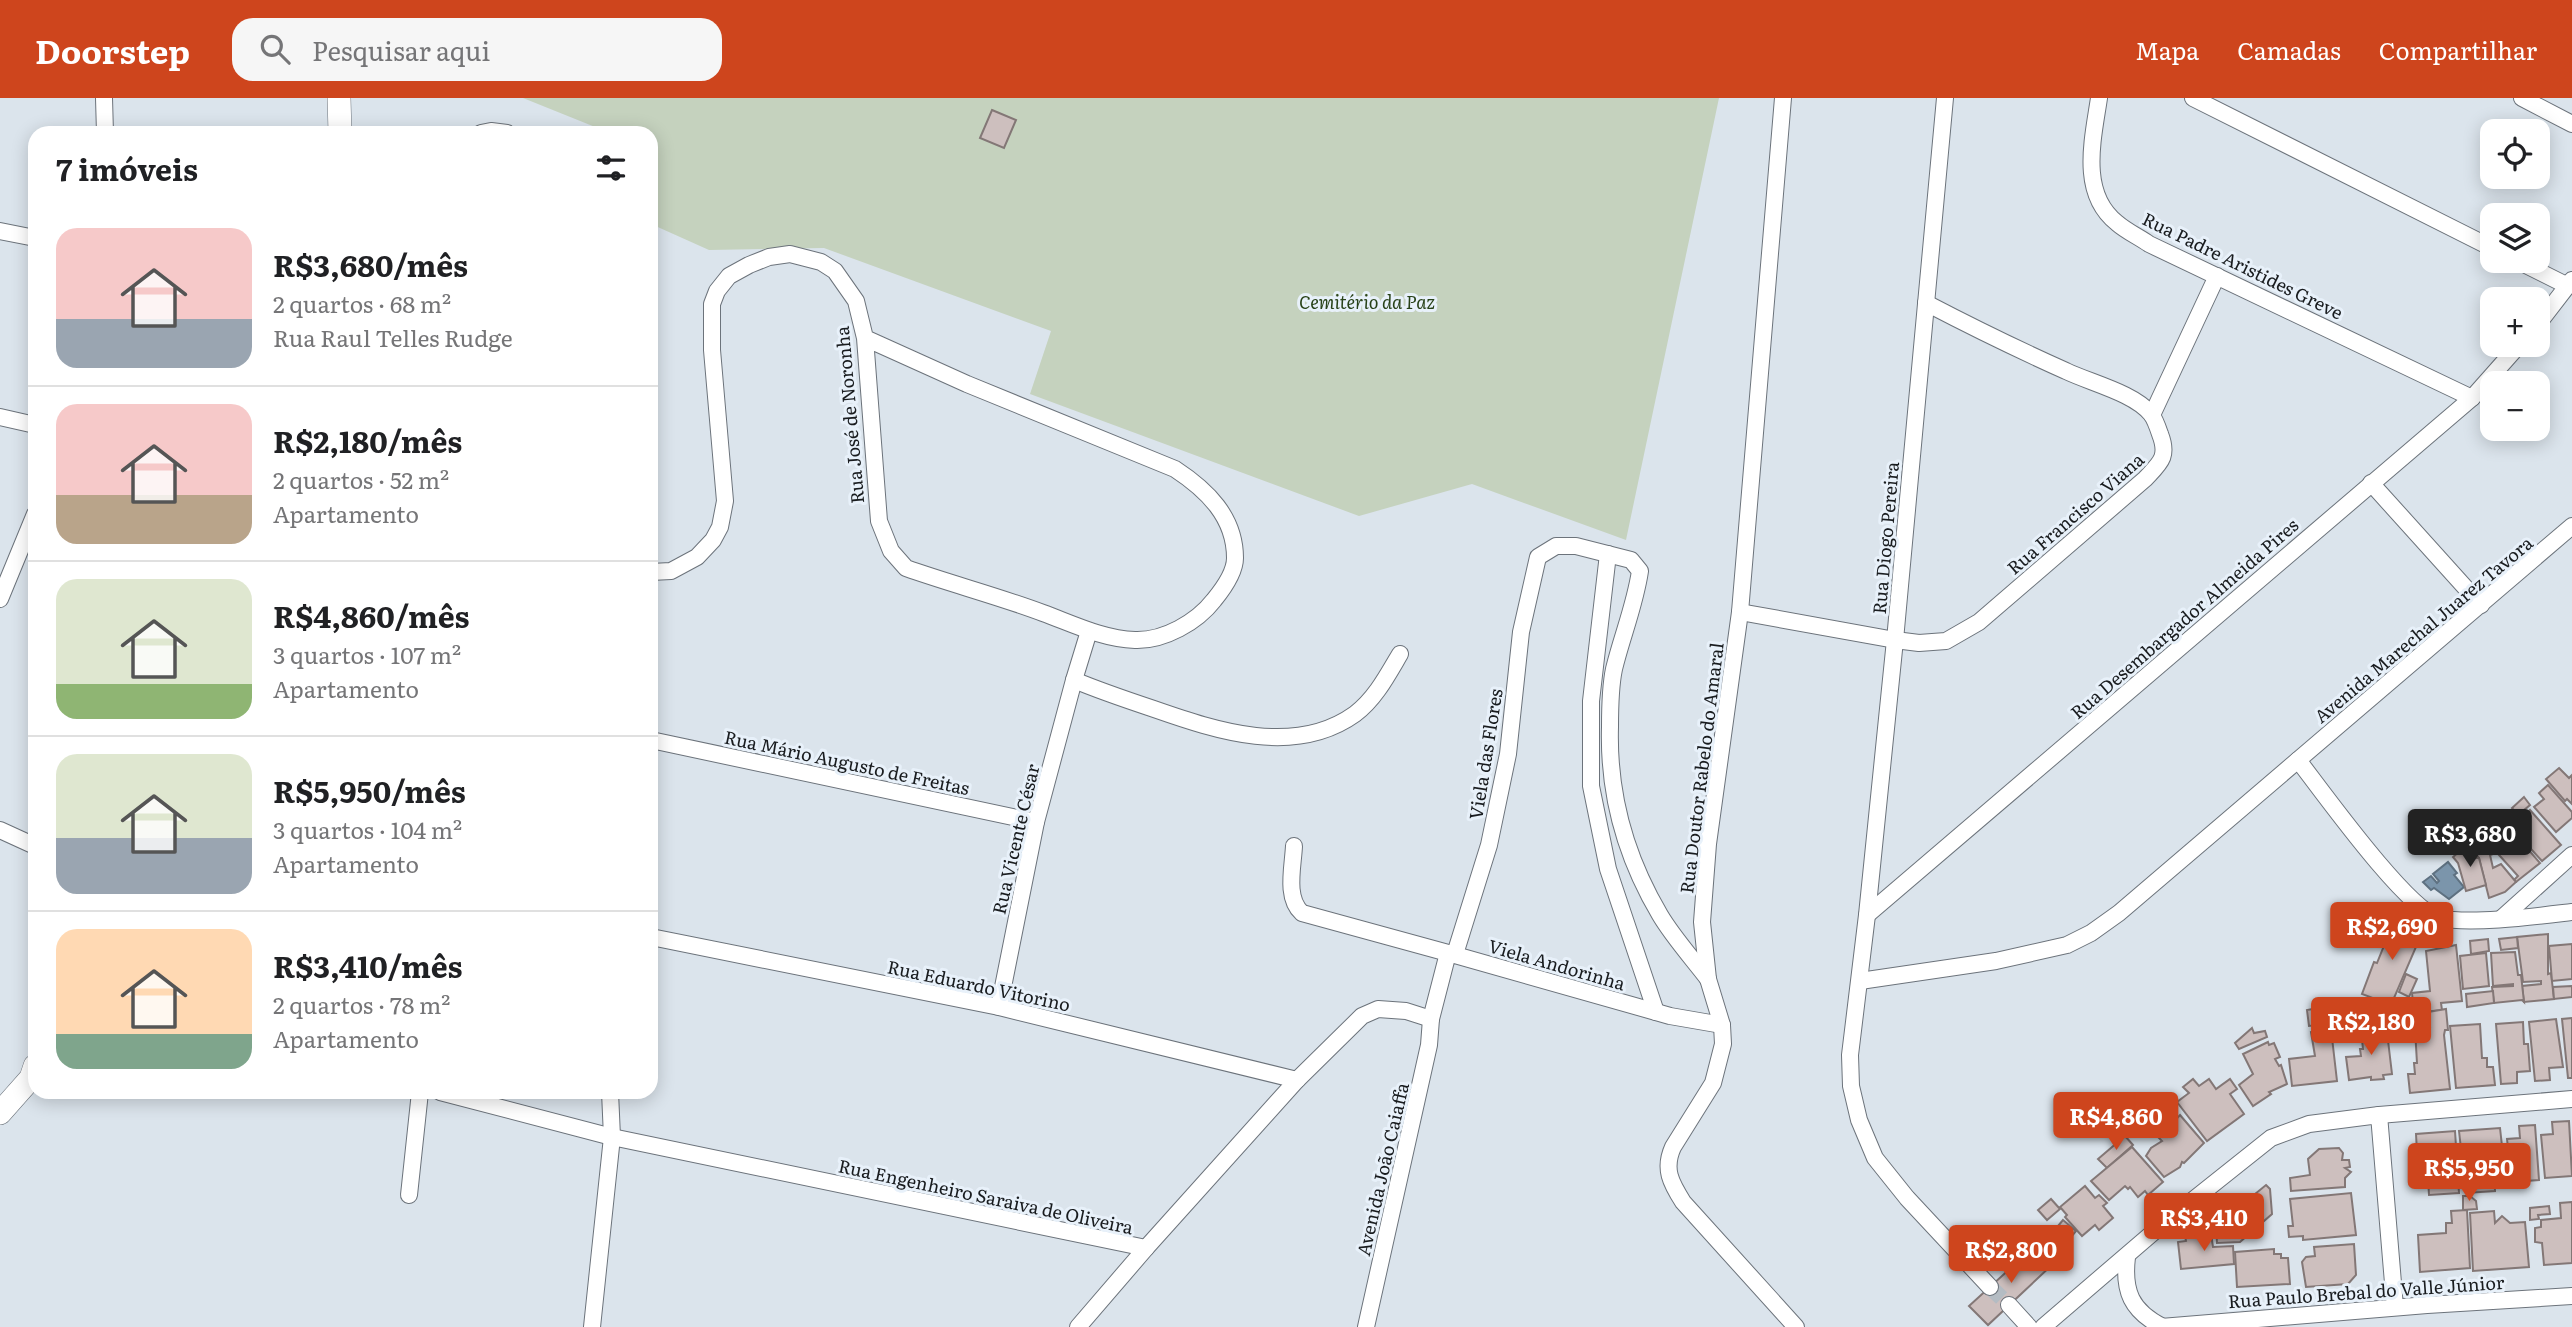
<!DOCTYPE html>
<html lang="pt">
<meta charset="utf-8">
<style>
body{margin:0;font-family:Literata,serif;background:#f6f6f6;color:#202124;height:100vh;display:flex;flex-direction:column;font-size:26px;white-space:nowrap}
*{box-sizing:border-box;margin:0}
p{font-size:23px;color:#757577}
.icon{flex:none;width:38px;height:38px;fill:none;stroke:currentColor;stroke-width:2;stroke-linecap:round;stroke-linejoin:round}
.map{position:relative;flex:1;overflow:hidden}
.details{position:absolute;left:28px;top:28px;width:630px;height:973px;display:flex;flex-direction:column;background:#fff;border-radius:21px;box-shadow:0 4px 18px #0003}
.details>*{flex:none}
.tools{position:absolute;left:2480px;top:21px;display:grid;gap:14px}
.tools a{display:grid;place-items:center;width:70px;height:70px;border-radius:14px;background:#fff;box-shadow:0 4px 18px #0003;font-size:35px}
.price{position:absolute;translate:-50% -60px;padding:0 16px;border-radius:7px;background:#ce451d;color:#fff;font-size:23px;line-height:46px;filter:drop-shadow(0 2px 4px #0008)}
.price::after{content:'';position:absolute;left:50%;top:42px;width:21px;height:16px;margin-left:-10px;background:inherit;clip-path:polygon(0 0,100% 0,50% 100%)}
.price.on{background:#222;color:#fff}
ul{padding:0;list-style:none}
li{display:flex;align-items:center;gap:21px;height:175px;padding:0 28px}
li+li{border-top:2px solid #e0e0e0}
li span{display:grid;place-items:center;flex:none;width:196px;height:140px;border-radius:21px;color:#555}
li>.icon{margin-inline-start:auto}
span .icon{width:84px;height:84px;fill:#fffc;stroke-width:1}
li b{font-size:30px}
h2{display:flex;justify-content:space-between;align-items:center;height:84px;padding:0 28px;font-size:30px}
header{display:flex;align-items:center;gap:42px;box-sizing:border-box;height:98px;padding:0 35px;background:#ce451d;color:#fff}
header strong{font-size:33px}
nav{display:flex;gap:38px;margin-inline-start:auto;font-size:24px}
.search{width:490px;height:63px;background:#f6f6f6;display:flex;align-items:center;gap:18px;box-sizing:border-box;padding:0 24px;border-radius:21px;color:#757577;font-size:26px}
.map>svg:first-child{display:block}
.green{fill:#c5d2be}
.water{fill:#7b95ab;stroke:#5e7181;stroke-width:2}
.building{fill:#cdbfbe;stroke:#837776;stroke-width:2}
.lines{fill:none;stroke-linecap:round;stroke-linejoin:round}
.street-tunnel{stroke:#b4bcc3;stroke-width:16;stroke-dasharray:16 8;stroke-linecap:butt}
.street-casing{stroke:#6c737b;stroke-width:18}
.secondary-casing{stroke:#6c737b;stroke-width:24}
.street{stroke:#fff;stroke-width:16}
.secondary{stroke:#fff;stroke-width:23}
.labels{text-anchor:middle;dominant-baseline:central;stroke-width:6;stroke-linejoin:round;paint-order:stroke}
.street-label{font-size:18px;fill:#191c1f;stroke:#e8f1fa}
.park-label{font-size:18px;font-style:italic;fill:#284218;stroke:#e8f1fa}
</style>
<header>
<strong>Doorstep</strong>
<div class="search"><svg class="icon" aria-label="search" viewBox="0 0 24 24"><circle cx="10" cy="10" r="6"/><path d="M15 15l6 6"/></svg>Pesquisar aqui</div>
<nav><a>Mapa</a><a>Camadas</a><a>Compartilhar</a></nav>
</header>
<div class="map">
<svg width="2572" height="1229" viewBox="0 0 2572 1229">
<rect width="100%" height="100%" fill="#dbe4ec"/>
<polygon class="green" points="523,0 1719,0 1626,442 1472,386 1359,418 1030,296 1051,233 824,150 709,152 651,126 651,35 610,35"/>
<polygon class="water" points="2448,764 2457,775 2454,777 2464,789 2449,801 2434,790 2431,792 2423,784 2431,778 2437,785 2439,783 2433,776"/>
<g class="building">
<polygon points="992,12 1016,22 1004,50 980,40"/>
<polygon points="2559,670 2569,680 2572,677 2572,706 2567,701 2565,703 2546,681"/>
<polygon points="2548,687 2572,714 2572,720 2556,734 2534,709 2544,701 2539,695"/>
<polygon points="2524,699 2530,707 2518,717 2512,710"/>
<polygon points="2530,712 2561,747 2542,763 2511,729"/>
<polygon points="2500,719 2540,765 2516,784 2514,782 2518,778 2490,747 2499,739 2495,733 2492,736 2487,731"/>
<polygon points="2478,738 2493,756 2490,757 2493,770 2501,766 2516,784 2505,794 2489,800 2479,760 2468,747"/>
<polygon points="2466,748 2476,760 2479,760 2486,787 2466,793 2458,765 2453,759"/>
<polygon points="2396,818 2422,835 2391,907 2362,896 2374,864 2377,865"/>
<polygon points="2548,836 2548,876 2551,875 2554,901 2524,904 2522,888 2541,886 2541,883 2523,884 2517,839"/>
<polygon points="2517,839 2518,850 2501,852 2499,841"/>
<polygon points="2488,841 2489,853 2471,856 2470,843"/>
<polygon points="2572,846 2572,881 2552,883 2549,848"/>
<polygon points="2456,847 2462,903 2441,905 2442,912 2414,915 2412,895 2430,893 2426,853"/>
<polygon points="2515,854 2518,877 2521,877 2524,904 2522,902 2494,905 2492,889 2513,888 2513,886 2493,888 2491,855"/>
<polygon points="2486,855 2489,888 2463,891 2460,858"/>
<polygon points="2406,876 2417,881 2409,899 2399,894"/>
<polygon points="2572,888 2572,899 2554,901 2553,889"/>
<polygon points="2493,893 2494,905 2467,909 2466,896"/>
<polygon points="2324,909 2327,926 2309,928 2307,912"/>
<polygon points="2446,911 2448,932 2445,932 2444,937 2450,991 2410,995 2408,976 2415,976 2414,965 2417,965 2415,931 2430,929 2428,914"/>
<polygon points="2392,918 2393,927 2375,929 2374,920"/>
<polygon points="2572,920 2572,980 2568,980 2562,921"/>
<polygon points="2556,921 2563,969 2549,970 2550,982 2535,983 2529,924"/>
<polygon points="2523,924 2524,946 2528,946 2530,973 2517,974 2517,985 2501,986 2496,926"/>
<polygon points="2480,926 2482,960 2487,960 2487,969 2493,969 2495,987 2456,990 2450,928"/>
<polygon points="2252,930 2254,935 2265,933 2267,939 2239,951 2235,945"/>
<polygon points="2331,931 2337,983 2292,988 2289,961 2315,958 2311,934"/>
<polygon points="2379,931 2379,935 2387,934 2392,976 2383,977 2384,981 2371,982 2371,979 2349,982 2346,959 2361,958 2360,951 2363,951 2361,933"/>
<polygon points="2268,944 2269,947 2274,945 2280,959 2275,961 2279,968 2281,967 2287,986 2269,994 2271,996 2253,1008 2239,987 2253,976 2243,956"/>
<polygon points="2193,981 2199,988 2209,981 2216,991 2230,981 2237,991 2230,996 2244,1016 2207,1043 2177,1004 2189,995 2183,989"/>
<polygon points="2169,1001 2174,1006 2169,1010 2176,1018 2164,1028 2161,1025 2153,1032 2144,1022"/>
<polygon points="2180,1017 2204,1045 2184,1065 2182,1064 2180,1069 2164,1079 2146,1058 2151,1050 2162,1043 2159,1040"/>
<polygon points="2569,1023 2572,1078 2545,1080 2541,1037 2553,1036 2552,1024"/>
<polygon points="2535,1027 2539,1082 2512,1084 2507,1041 2520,1040 2519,1028"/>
<polygon points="2500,1030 2502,1048 2495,1048 2496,1059 2493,1059 2495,1093 2466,1095 2459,1033"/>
<polygon points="2455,1033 2459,1095 2429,1097 2427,1064 2424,1064 2423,1054 2417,1054 2416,1036"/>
<polygon points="2125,1038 2133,1047 2107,1070 2098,1061"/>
<polygon points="2132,1049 2163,1084 2148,1097 2145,1093 2138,1099 2130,1089 2128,1091 2125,1088 2109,1102 2091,1083"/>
<polygon points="2339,1050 2343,1055 2342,1062 2349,1062 2350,1069 2345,1070 2351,1074 2345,1080 2345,1089 2291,1093 2290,1080 2310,1077 2308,1061 2319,1051"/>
<polygon points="2266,1087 2270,1091 2272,1116 2240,1144 2217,1145 2216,1128"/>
<polygon points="2085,1088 2095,1100 2099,1097 2107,1105 2103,1108 2113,1120 2099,1132 2095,1127 2082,1138 2065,1119 2067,1117 2060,1109"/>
<polygon points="2351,1095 2356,1137 2303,1142 2303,1138 2289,1139 2288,1128 2293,1128 2290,1101"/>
<polygon points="2463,1098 2470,1098 2476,1103 2477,1111 2463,1112"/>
<polygon points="2051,1101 2060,1111 2047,1122 2038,1112"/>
<polygon points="2572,1104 2572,1165 2544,1167 2542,1145 2535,1144 2535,1130 2541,1129 2541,1122 2561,1120 2560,1105"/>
<polygon points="2549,1108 2550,1116 2538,1117 2539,1121 2530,1122 2530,1110"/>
<polygon points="2467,1112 2470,1170 2420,1174 2418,1137 2446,1135 2446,1125 2452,1125 2451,1113"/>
<polygon points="2494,1113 2495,1125 2502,1118 2510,1125 2525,1124 2529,1169 2473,1173 2470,1115"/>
<polygon points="2063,1122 2076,1133 2071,1139 2068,1139 2058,1128"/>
<polygon points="2211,1136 2213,1149 2233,1148 2234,1166 2181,1171 2178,1144 2186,1143 2185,1138"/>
<polygon points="2050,1140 2061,1152 2053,1159 2042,1147"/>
<polygon points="2354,1146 2356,1177 2348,1186 2306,1189 2302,1164 2306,1159 2315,1158 2314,1149"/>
<polygon points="2036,1147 2054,1165 1988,1227 1969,1208"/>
<polygon points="2274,1151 2274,1156 2281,1156 2281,1160 2288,1160 2290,1186 2237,1189 2235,1154"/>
</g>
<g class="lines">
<polyline class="street-tunnel" points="1990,1189 2009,1207"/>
<g class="street-casing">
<g id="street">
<polyline points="104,0 105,35"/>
<path d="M1783 0 1740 514 1708 746 1702 824 1708 881 1722 927 1723 946 1713 985 1673 1049C1663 1071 1671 1085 1683 1104L1796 1229"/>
<polyline points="1945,0 1895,542 1867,817 1850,957 1851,988 1859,1022 1875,1060 1907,1100 1990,1189"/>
<path d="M2099 0C2093 41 2079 95 2117 125 2126 133 2139 139 2149 146L2472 300"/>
<polyline points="2193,0 2492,150"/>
<polyline points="2522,0 2572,26"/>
<polyline points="481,35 491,33 507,35"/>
<polyline points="0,133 35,140"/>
<polyline points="2518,163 2568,188"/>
<polyline points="2538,226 2572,182"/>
<polyline points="2152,317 2217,178"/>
<polyline points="0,319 35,327"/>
<polyline points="2371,385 2481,507"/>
<polyline points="1608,456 1591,603 1591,688 1608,771 1656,914"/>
<path d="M651 474 671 473 697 459 713 442 720 429 725 403 712 252V206L717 193 729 178 749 167 769 159 790 156 821 164 835 173 856 203 865 240 879 423 891 453 906 470C951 486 998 498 1043 515 1073 526 1103 541 1135 542 1164 543 1197 524 1214 502 1223 491 1235 475 1235 460 1235 419 1207 392 1175 371L967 286 865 240"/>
<polyline points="0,501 35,416"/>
<path d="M1740 514 1895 542 1919 545 1946 543 1979 524 2145 381C2160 365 2169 359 2160 336 2158 330 2155 321 2151 316 2134 295 2091 285 2066 273 2019 252 1972 229 1926 205"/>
<path d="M1089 533 1074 582C1100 593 1127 602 1154 611 1217 633 1295 659 1355 616 1375 601 1387 578 1400 556"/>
<polyline points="651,642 1036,724"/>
<path d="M2298 662C2322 693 2407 812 2439 820 2471 827 2538 818 2572 814"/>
<polyline points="0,732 35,748"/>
<path d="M1294 748C1293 769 1285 800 1302 815L1448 855"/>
<polyline points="1867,817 2472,300 2519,247"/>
<polyline points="2502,820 2572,757"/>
<polyline points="651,839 999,909 1297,982"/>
<path d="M1455 856 1489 747 1508 656 1521 534 1538 459 1556 448H1576L1631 462 1640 473C1635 507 1622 538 1614 571 1610 590 1610 610 1610 629 1608 697 1625 758 1660 817 1673 839 1692 860 1708 881"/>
<polyline points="1860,883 1996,863 2067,847 2091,835 2119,815 2572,428"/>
<polyline points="999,909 1036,724 1074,582"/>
<polyline points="440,994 612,1039 1146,1150 1297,982 1362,918 1378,911 1406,913 1431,921"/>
<polyline points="2379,1017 2572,1001"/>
<polyline points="409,1097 420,994"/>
<path d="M2127 1159C2123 1193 2131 1213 2163 1229"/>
<polyline points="2009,1207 2029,1229"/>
<polyline points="592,1229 612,1039 610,994"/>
<polyline points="1078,1229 1146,1150"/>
<polyline points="1366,1229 1429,947 1431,921 1448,855 1670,918 1722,927"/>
<polyline points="2043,1229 2163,1126 2271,1040 2309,1026 2379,1017 2395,1209"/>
<polyline points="2161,1229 2427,1207 2572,1198"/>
</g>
</g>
<g class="secondary-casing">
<g id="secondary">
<polyline points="339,0 340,35"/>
<polyline points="0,1015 31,980 35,968"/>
</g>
</g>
<use href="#street" class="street"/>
<use href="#secondary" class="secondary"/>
</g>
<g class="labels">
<g class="street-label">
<text transform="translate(2243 167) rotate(26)">Rua Padre Aristides Greve</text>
<text transform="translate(849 317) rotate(-95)">Rua José de Noronha</text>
<text transform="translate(2075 415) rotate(-41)">Rua Francisco Viana</text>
<text transform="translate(1885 440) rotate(-85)">Rua Diogo Pereira</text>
<text transform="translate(2184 520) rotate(-41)">Rua Desembargador Almeida Pires</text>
<text transform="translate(2423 531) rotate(-40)">Avenida Marechal Juarez Tavora</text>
<text transform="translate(1485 656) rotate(-81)">Viela das Flores</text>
<text transform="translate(847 664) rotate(12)">Rua Mário Augusto de Freitas</text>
<text transform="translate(1701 670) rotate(-83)">Rua Doutor Rabelo do Amaral</text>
<text transform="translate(1015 741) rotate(-77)">Rua Vicente César</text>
<text transform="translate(1557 866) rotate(16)">Viela Andorinha</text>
<text transform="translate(979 887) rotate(12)">Rua Eduardo Vitorino</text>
<text transform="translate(1382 1071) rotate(-77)">Avenida João Caiaffa</text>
<text transform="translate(986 1098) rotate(12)">Rua Engenheiro Saraiva de Oliveira</text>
<text transform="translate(2366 1193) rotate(-4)">Rua Paulo Brebal do Valle Júnior</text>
</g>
<g class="park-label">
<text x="1367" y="203">Cemitério da Paz</text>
</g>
</g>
</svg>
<div class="tools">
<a><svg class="icon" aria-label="locate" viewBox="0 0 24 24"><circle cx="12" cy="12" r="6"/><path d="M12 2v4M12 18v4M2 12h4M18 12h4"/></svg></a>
<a><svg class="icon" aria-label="layers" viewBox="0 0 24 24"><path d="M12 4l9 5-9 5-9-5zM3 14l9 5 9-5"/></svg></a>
<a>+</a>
<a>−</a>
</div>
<b class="price on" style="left:2470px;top:771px">R$3,680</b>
<b class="price" style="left:2392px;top:864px">R$2,690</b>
<b class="price" style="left:2371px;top:959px">R$2,180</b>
<b class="price" style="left:2116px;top:1054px">R$4,860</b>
<b class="price" style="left:2469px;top:1105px">R$5,950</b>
<b class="price" style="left:2204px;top:1155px">R$3,410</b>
<b class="price" style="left:2011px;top:1187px">R$2,800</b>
<section class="details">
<h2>7 imóveis<svg class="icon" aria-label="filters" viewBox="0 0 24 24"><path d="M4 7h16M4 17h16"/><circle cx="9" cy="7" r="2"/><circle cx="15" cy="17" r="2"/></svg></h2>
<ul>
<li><span style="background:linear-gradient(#f6c9c9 65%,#9aa5b1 0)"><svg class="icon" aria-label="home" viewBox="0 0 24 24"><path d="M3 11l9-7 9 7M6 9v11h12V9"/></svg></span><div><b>R$3,680/mês</b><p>2 quartos · 68 m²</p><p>Rua Raul Telles Rudge</p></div></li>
<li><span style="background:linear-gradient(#f6c9c9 65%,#b9a48a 0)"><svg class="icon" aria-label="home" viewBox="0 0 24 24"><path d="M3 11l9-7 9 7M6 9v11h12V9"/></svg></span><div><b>R$2,180/mês</b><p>2 quartos · 52 m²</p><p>Apartamento</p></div></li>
<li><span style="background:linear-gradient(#dfe7d0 75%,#8fb573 0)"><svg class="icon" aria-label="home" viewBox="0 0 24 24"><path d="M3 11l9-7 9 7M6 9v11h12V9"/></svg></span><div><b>R$4,860/mês</b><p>3 quartos · 107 m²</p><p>Apartamento</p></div></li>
<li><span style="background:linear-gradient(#dfe7d0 60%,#9aa5b1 0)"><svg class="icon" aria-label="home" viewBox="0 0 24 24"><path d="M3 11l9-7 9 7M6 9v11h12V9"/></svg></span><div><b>R$5,950/mês</b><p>3 quartos · 104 m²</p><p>Apartamento</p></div></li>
<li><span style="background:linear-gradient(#ffd9b3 75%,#7fa58c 0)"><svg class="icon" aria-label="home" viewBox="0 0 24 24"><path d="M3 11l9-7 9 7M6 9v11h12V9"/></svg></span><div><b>R$3,410/mês</b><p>2 quartos · 78 m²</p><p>Apartamento</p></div></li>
</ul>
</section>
</div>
